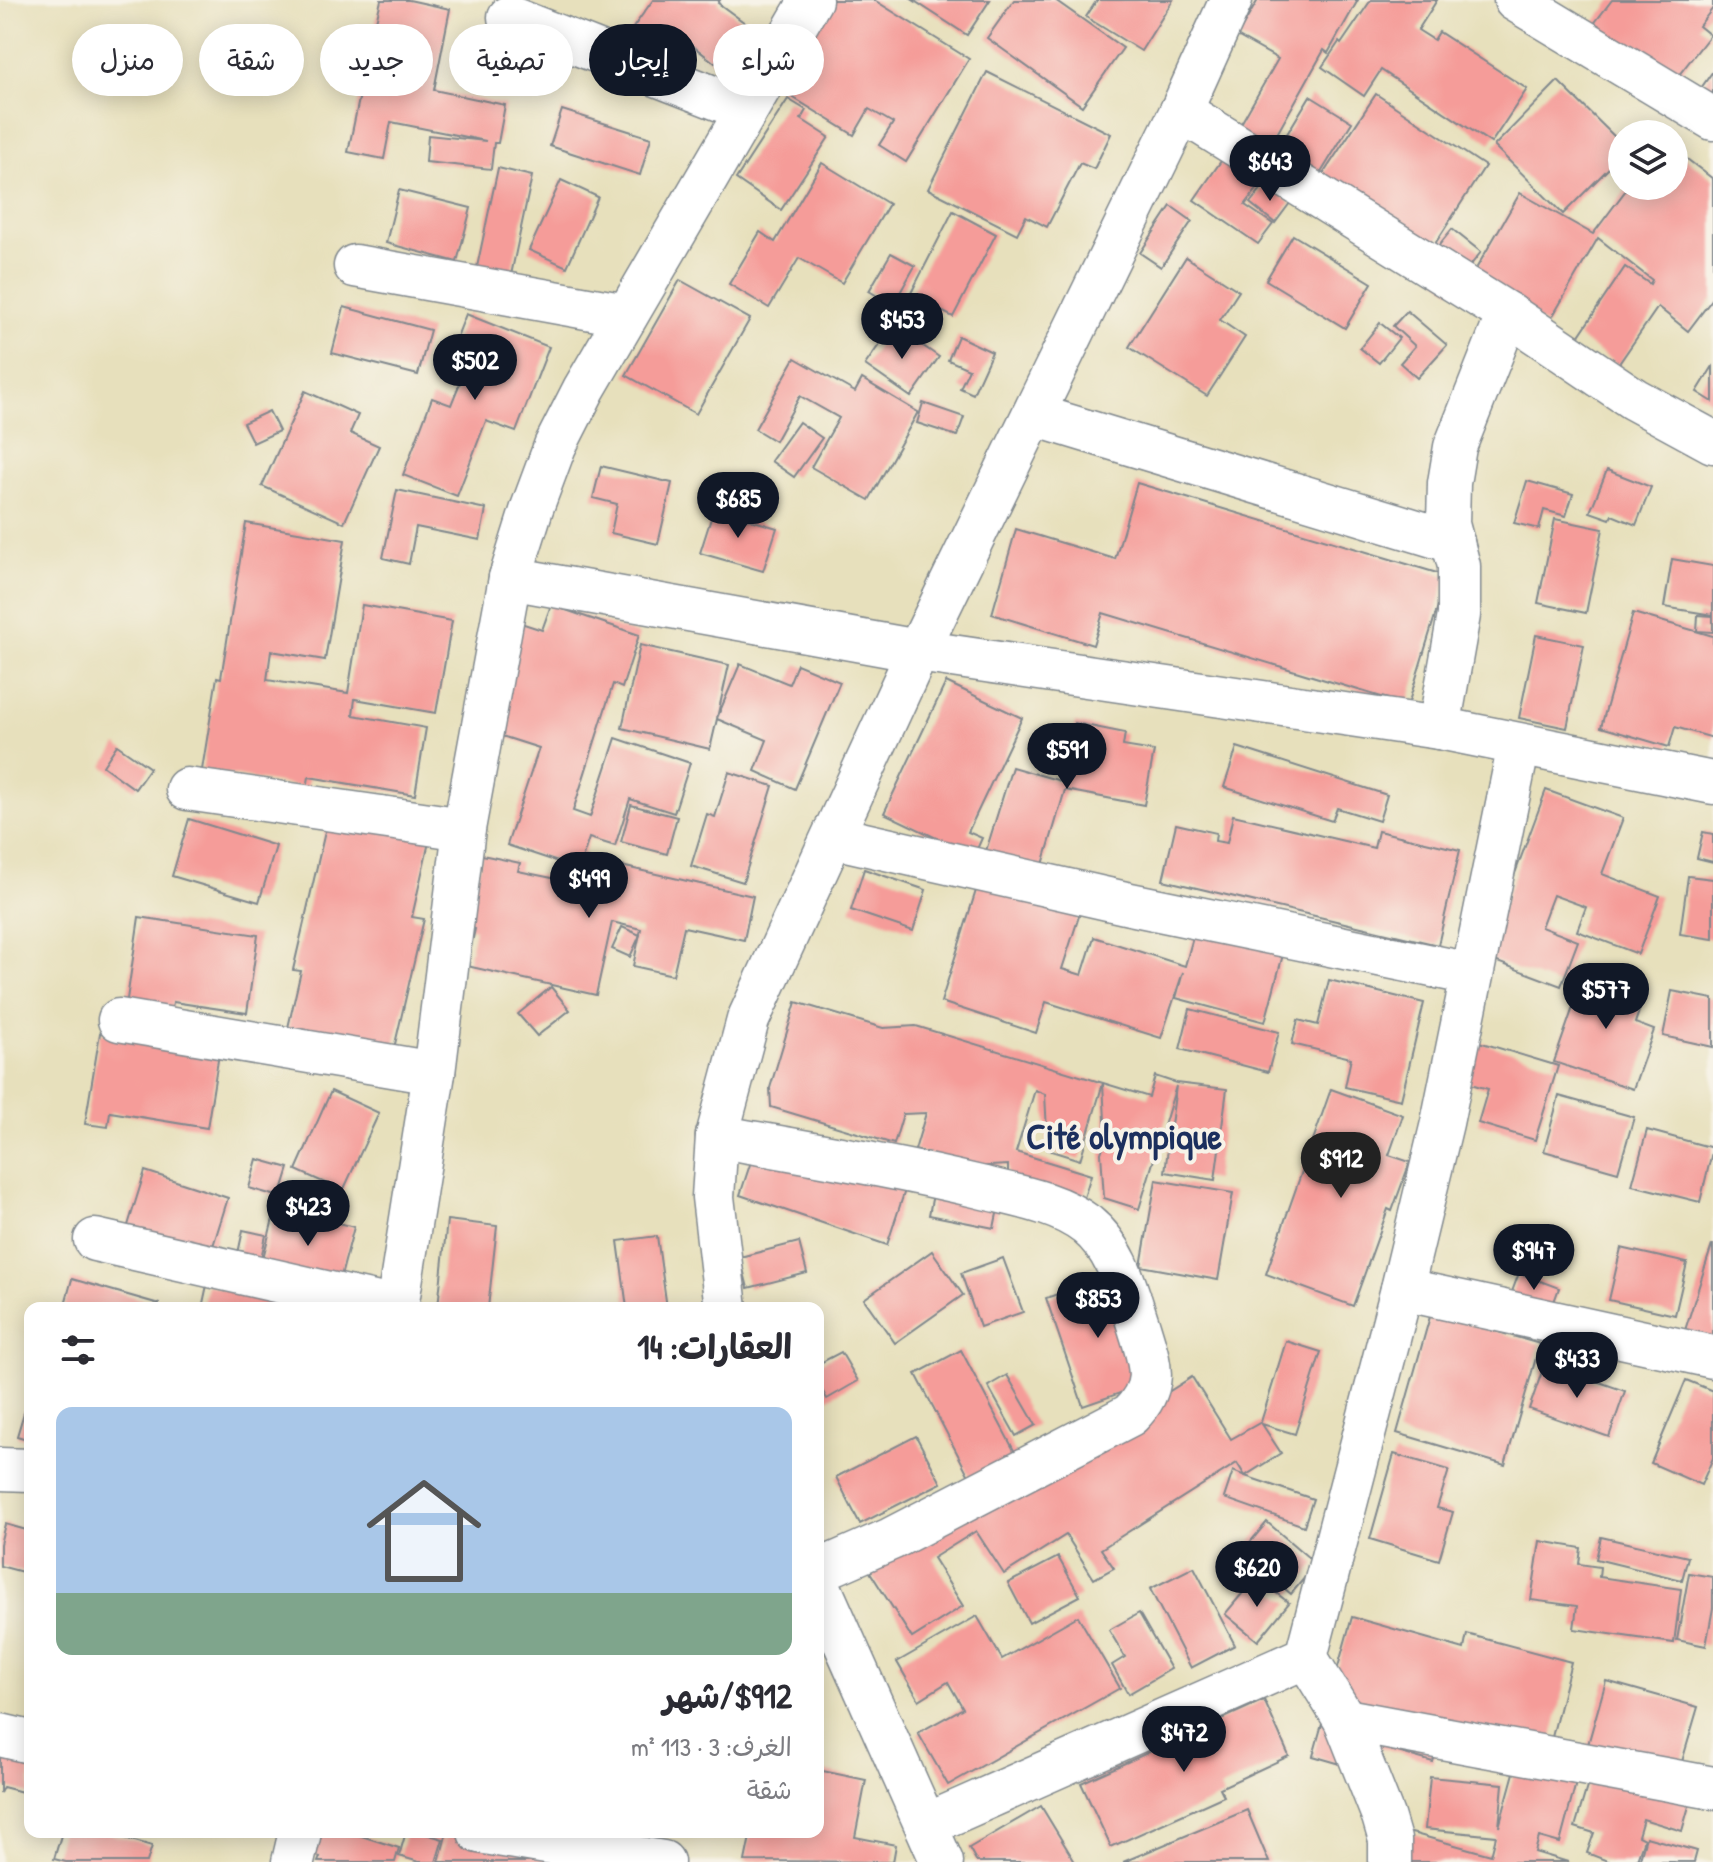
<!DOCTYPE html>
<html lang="ar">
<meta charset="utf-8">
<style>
body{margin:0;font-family:"Patrick Hand","Playpen Sans Arabic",sans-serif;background:#f7f7f7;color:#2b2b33;direction:rtl;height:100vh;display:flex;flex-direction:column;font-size:30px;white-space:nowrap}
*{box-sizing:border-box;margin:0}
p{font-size:26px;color:#7c7c81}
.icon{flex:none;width:44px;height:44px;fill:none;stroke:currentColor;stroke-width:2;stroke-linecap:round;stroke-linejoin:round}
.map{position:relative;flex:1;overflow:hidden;direction:ltr}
.sheet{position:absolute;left:24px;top:1302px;width:800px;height:536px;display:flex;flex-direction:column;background:#fff;border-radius:16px;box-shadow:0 4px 20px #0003;direction:rtl}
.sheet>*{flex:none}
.guide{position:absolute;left:24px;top:24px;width:800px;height:72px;direction:rtl;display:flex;gap:16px}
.tools{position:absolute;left:1608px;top:120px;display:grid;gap:16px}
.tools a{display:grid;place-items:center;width:80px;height:80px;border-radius:50%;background:#fff;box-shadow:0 4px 20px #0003;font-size:40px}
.price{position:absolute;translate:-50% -68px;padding:0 18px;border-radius:28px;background:#111827;color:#fff;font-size:26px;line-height:52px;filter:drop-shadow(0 2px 4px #0008)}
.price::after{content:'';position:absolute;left:50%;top:48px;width:24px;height:18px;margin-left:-12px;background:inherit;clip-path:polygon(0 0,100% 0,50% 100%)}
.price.selected{background:#222;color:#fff}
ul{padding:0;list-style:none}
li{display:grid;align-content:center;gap:16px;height:424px;padding:0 32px}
li span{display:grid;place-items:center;height:248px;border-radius:16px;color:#555}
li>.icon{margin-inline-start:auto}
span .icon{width:144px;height:144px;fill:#fffc;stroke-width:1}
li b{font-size:34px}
h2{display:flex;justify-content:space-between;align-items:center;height:96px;padding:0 32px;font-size:34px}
.chip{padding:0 28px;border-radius:36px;background:#fff;box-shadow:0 4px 20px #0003;font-size:28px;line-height:72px}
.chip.selected{background:#111827;color:#fff}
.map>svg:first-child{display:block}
.building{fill:#f59c99}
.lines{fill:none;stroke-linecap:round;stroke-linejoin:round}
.minor-casing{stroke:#81888d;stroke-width:45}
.minor{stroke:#fff;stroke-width:42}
.labels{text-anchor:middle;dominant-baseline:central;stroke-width:8;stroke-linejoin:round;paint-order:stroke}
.district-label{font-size:36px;font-weight:bold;fill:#1b2f5e;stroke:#f7f3e8}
</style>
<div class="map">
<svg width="1713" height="1862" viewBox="0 0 1713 1862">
<rect width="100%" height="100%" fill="#f7f3e8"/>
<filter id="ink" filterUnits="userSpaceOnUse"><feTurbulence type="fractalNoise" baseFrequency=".0125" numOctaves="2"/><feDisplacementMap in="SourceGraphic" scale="16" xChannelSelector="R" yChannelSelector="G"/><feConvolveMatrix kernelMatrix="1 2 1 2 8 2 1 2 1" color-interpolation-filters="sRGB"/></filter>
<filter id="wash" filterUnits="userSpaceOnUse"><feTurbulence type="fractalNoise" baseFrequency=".006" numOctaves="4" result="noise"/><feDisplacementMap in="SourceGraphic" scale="32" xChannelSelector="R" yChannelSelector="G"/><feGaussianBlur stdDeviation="1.8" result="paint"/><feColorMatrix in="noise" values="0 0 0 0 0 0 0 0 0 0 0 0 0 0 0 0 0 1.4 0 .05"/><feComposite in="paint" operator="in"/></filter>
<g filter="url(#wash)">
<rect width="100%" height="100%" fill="#e7e0bc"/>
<g id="blocks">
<g class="building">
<polygon points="381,0 409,0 450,9 434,90 505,105 498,143 494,143 491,169 426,162 428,135 486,141 391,122 384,159 348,152 368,56 390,61 395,31 375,26"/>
<polygon points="653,0 720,0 718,3 745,23 715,63 689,43 674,64 630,32"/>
<polygon points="830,0 874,0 969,59 906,162 879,145 893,123 869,109 854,135 776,87"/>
<polygon points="913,0 990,0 967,35"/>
<polygon points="1014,0 1055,0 1123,48 1082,106 987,38"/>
<polygon points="1097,0 1173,0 1141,51 1086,17"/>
<polygon points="1258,0 1358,0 1328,53 1324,50 1263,159 1231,141 1278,59 1237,36"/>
<polygon points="1371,0 1437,0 1418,30 1434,40 1439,32 1527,89 1491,143 1381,70 1364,96 1322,67 1339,42 1341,44"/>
<polygon points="1612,0 1713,0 1713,8 1699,26 1710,35 1671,85 1593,25"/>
<polygon points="1713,71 1713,100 1699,91"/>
<polygon points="987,72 1111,134 1094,169 1080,163 1047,227 1026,216 1017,234 928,189"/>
<polygon points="1558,81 1622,144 1622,155 1563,214 1494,146"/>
<polygon points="1376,94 1485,166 1424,261 1308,197"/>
<polygon points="1310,96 1352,122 1306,197 1264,172"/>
<polygon points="788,99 806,110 801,119 829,137 781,210 736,179"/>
<polygon points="562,110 651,138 640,175 550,146"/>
<polygon points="1674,149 1713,179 1713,298 1688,331 1658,307 1618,365 1578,337 1625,267 1650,284 1652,280 1598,238 1547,326 1469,281 1520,193 1593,234 1629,186 1674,186"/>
<polygon points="1226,154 1264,180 1245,205 1273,224 1258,244 1194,200"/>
<polygon points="822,163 889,204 842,283 799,258 769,308 729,284 760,232 775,242"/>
<polygon points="498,168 532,176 511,275 477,267"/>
<polygon points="561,180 598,197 567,267 529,250"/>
<polygon points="1266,183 1290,203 1275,223 1250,203"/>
<polygon points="399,190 471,208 457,262 386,243"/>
<polygon points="1171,206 1192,221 1161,267 1140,253"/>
<polygon points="953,211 996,234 953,317 910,295"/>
<polygon points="1452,229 1481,252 1451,290 1422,266"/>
<polygon points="1293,235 1372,283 1345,328 1266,280"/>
<polygon points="891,253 915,266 893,305 869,291"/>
<polygon points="1186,257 1239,291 1220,320 1245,337 1207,396 1129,347"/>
<polygon points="680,280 750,319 696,414 626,375"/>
<polygon points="344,307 430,330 418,375 332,353"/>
<polygon points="1407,311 1447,345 1417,378 1400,363 1415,346 1393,326"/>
<polygon points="466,314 549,347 516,432 486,421 457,496 403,475 432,398 451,405 466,368 448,360"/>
<polygon points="1380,323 1399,338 1379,363 1360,348"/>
<polygon points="893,325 939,357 911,397 865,365"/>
<polygon points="958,336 992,352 973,394 960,388 969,369 948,360"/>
<polygon points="795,358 855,392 862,379 918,412 869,500 811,467 839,418 800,396 775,441 755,429"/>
<polygon points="1713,366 1713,402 1697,392"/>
<polygon points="305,391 358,415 350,433 379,446 344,523 262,486"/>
<polygon points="923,403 964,417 957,436 917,423"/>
<polygon points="269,411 279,431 253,443 243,423"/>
<polygon points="799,422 822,438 794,477 771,461"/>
<polygon points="601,466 672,483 658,544 611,533 617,504 593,498"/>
<polygon points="1607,470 1651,487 1636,525 1612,515 1610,519 1590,512"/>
<polygon points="1527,481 1573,494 1566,516 1544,510 1539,529 1514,523"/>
<polygon points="1137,483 1447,576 1408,705 1103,613 1093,645 992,614 1016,529 1115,559"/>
<polygon points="397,490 486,509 480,540 416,527 409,564 383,558"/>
<polygon points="714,509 777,528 763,571 700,553"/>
<polygon points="1555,519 1603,529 1586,613 1538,603"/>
<polygon points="246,523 345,540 325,660 271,651 267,680 348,693 362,605 452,621 436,713 355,699 353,715 426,728 415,795 309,777 307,788 202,770 217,677 221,678"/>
<polygon points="1672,559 1713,566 1713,615 1664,607"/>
<polygon points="551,605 639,635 622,688 613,684 573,811 590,817 616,738 690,763 674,813 630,799 615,846 589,838 579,869 507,845 539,748 483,730 518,622 542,630"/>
<polygon points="1633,613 1713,636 1713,738 1675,727 1669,747 1601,727"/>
<polygon points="1698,615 1713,616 1713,632 1697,631"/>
<polygon points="1536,635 1584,645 1567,728 1519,718"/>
<polygon points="640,645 729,665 717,718 740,664 789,684 797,664 840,682 795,789 755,771 767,740 717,719 710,749 622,728"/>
<polygon points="946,682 1022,718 968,832 982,838 974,856 884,813"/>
<polygon points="1075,723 1125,733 1123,746 1154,751 1144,805 1065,790 1042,868 986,851 1012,767 1064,782"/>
<polygon points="117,745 150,768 135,789 103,766"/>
<polygon points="1237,747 1387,795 1379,821 1337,808 1332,821 1224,787"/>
<polygon points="729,772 773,786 743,882 691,866 707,814 715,817"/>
<polygon points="1546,790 1623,818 1602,874 1660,896 1638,954 1577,931 1586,907 1553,895 1541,927 1578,941 1561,986 1484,957"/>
<polygon points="631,805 677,817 667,854 621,842"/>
<polygon points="330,810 431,833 412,917 424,919 392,1057 287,1032 301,971 293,970"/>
<polygon points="1233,815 1374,848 1378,831 1460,850 1438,945 1163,880 1176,824 1216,833 1215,841 1227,843"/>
<polygon points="189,819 276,846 259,902 172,876"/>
<polygon points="1703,832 1713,834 1713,862 1697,858"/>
<polygon points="482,855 520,863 518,871 581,884 586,858 753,896 744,940 684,927 673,975 633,966 641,929 612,922 596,995 467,966 475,929 466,927"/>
<polygon points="864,869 926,890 913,931 851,910"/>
<polygon points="1688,876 1713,879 1713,939 1680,934"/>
<polygon points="979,881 1080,913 1062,969 1082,975 1094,937 1185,966 1197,923 1285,947 1265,1022 1176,998 1183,972 1161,1038 1046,1002 1036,1033 941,1002"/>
<polygon points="139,917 258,935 247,1013 173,1002 169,1027 124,1020"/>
<polygon points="622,927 640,935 630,957 612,949"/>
<polygon points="1586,970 1646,991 1635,1023 1654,1030 1633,1089 1554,1062"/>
<polygon points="1329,980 1424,1003 1401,1100 1345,1087 1351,1058 1292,1044 1298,1020 1318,1025"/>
<polygon points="551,987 570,1010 537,1036 518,1014"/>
<polygon points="1672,991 1713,999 1713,1047 1663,1036"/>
<polygon points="796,1002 883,1028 916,1026 1149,1097 1155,1076 1176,1083 1227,1089 1215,1180 1165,1172 1176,1086 1139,1209 1104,1198 1101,1153 1106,1138 1103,1083 1080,1160 1048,1150 1045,1094 1035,1090 1016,1152 1091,1175 1083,1201 1008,1179 1008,1165 970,1167 915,1150 926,1113 903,1114 894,1144 771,1107 770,1088"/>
<polygon points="1190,1009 1279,1032 1268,1072 1180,1049"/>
<polygon points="100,1033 219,1054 207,1128 110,1112 108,1127 85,1124"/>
<polygon points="1469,1039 1558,1066 1535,1140 1478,1123 1488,1089 1457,1080"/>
<polygon points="1331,1089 1403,1115 1389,1155 1410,1162 1392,1211 1388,1209 1353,1306 1266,1274"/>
<polygon points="331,1091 379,1113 343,1191 296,1170"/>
<polygon points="1559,1096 1634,1117 1618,1172 1544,1151"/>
<polygon points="762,1128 909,1178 887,1245 740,1195"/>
<polygon points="1647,1130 1713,1148 1700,1202 1632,1185"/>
<polygon points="257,1159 289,1168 280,1197 249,1188"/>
<polygon points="145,1171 228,1198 208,1262 125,1235"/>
<polygon points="1156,1180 1233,1193 1218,1280 1141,1266"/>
<polygon points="1003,1185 994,1228 929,1215 933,1194"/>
<polygon points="276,1207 354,1227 336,1295 262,1262"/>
<polygon points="447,1220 497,1226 488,1308 438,1307"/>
<polygon points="243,1230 266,1235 259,1268 236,1263"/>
<polygon points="657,1236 667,1308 627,1308 618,1241"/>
<polygon points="799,1242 807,1273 748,1288 740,1257"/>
<polygon points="1712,1245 1713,1245 1713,1357 1680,1346"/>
<polygon points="1621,1248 1687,1263 1675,1315 1609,1300"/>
<polygon points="932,1251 963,1295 895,1343 864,1299"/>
<polygon points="1003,1258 1023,1312 980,1327 961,1273"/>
<polygon points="1519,1273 1559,1288 1551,1310 1510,1297"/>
<polygon points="1112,1275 1149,1383 1083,1406 1046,1298"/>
<polygon points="72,1279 159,1304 157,1308 64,1308"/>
<polygon points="207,1285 293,1305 293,1308 202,1308"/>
<polygon points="1431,1313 1540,1344 1505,1465 1397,1433"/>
<polygon points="1286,1341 1321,1352 1295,1434 1262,1424 1281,1453 1245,1476 1313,1499 1304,1526 1224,1498 1233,1471 1245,1476 1237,1463 1101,1549 1114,1568 1094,1579 1066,1535 1004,1574 976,1531 933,1558 963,1606 912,1638 870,1572 1055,1454 1067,1472 1111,1444 1104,1433 1192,1377 1231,1439 1261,1422"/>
<polygon points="961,1350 1018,1458 972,1482 916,1374"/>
<polygon points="841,1352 858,1381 827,1399 818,1383 818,1364"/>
<polygon points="1545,1363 1625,1391 1609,1437 1529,1409"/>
<polygon points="1007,1375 1036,1425 1016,1436 988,1386"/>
<polygon points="1686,1380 1713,1391 1713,1458 1701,1485 1651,1463"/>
<polygon points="26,1406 30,1408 30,1440 17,1436"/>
<polygon points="916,1436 941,1483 860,1524 836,1477"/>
<polygon points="1394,1454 1449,1470 1437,1508 1453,1512 1439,1560 1370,1539"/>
<polygon points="1267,1522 1316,1564 1291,1594 1242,1552"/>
<polygon points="5,1524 30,1531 30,1574 0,1566 0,1544"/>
<polygon points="1601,1537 1688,1557 1682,1580 1596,1559"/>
<polygon points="1540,1541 1581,1548 1579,1564 1600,1567 1599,1577 1681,1589 1674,1643 1574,1629 1577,1606 1531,1600"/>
<polygon points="1058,1557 1080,1596 1029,1623 1008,1583"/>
<polygon points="1194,1567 1235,1645 1191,1668 1150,1589"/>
<polygon points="1689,1573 1713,1577 1713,1608 1706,1646 1677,1640"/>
<polygon points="1256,1577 1289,1603 1258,1641 1225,1614"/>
<polygon points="1139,1613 1171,1669 1128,1694 1112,1665 1125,1657 1109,1630"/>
<polygon points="977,1616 1002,1659 1078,1616 1120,1688 948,1785 918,1733 963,1708 948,1682 919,1700 897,1662"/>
<polygon points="1352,1617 1464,1649 1467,1634 1571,1662 1548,1753 1443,1725 1433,1762 1351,1739 1344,1765 1313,1756"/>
<polygon points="1606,1681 1698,1707 1681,1765 1699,1770 1682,1831 1643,1819 1638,1836 1644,1839 1636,1862 1610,1862 1587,1853 1594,1833 1575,1827 1598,1750 1587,1748"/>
<polygon points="1264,1700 1289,1756 1220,1788 1224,1796 1111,1847 1081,1783"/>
<polygon points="0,1754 30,1761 30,1794 3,1787 0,1793"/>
<polygon points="1517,1762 1577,1779 1560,1843 1539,1837 1535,1852 1568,1862 1400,1862 1408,1832 1491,1855 1496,1836 1425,1829 1430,1777 1503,1784 1499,1827"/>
<polygon points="818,1770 866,1780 855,1837 896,1845 893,1862 745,1861 751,1832 818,1832"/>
<polygon points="1041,1806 1075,1862 977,1862 969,1848"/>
<polygon points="1247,1810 1269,1862 1123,1862"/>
<polygon points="62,1832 104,1832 152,1846 147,1862 66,1862 54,1859"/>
<polygon points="316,1832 349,1832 399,1848 395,1862 318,1862 320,1857 309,1854"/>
<polygon points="406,1832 419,1832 443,1839 436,1862 419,1862 399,1856"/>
<polygon points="447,1832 515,1832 579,1862 439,1862"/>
<polygon points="1646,1837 1697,1851 1694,1862 1639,1862"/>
</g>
</g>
</g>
<g filter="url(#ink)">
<use href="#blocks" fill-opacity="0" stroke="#81888d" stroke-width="2"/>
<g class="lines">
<g class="minor-casing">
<g id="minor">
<polyline points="1515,0 1713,119"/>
<polyline points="509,17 746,110"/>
<polyline points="1181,111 1508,314 1634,399 1713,442"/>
<polyline points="355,266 626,315"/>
<polyline points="1034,415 1453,542"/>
<polyline points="510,578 918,651 1439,728 1713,783"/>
<polyline points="1439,728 1459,615 1459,566 1448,524 1449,483 1455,447 1508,314"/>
<polyline points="187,789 464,829"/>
<polyline points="833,837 1130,904 1471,974"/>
<polyline points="119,1020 434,1073"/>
<path d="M717 1136C805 1152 893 1166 980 1187 1016 1196 1057 1202 1087 1225 1118 1250 1127 1291 1139 1327 1150 1364 1160 1385 1130 1415L891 1539 818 1571"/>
<polyline points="95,1240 396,1308"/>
<polyline points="1402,1289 1713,1357"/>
<polyline points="397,1308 434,1073 464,829 510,578 532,508 555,446 584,389 811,0"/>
<polyline points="726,1308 713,1197 717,1136 748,1020 918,651 1181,111 1231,0"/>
<polyline points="0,1469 30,1470"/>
<polyline points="818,1583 942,1862"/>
<polyline points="1306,1657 1345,1720 1383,1816 1390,1840 1390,1862"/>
<polyline points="1345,1720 1713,1788"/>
<polyline points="0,1735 30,1742"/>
<polyline points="926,1825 1306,1657 1402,1289 1442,1123 1519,745"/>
<polyline points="479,1832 663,1862"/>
<polyline points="293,1862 300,1832"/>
</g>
</g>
<use href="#minor" class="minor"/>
</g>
</g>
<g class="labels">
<g class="district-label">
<text x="1124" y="1135">Cité olympique</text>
</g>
</g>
</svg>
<div class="tools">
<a><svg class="icon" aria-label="layers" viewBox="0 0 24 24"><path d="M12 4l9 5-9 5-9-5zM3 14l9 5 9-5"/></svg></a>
</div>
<b class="price" style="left:1270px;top:203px">$643</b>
<b class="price" style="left:902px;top:361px">$453</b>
<b class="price" style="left:475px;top:402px">$502</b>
<b class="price" style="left:738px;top:540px">$685</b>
<b class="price" style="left:1067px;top:791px">$591</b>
<b class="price" style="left:589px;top:920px">$499</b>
<b class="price" style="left:1606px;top:1031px">$577</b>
<b class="price selected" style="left:1341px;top:1200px">$912</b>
<b class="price" style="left:308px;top:1248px">$423</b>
<b class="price" style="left:1534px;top:1292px">$947</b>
<b class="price" style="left:1098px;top:1340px">$853</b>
<b class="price" style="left:1577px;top:1400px">$433</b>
<b class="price" style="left:1257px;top:1609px">$620</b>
<b class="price" style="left:1184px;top:1774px">$472</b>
<div class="guide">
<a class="chip">شراء</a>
<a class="chip selected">إيجار</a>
<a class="chip">تصفية</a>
<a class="chip">جديد</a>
<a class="chip">شقة</a>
<a class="chip">منزل</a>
</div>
<section class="sheet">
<h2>العقارات: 14<svg class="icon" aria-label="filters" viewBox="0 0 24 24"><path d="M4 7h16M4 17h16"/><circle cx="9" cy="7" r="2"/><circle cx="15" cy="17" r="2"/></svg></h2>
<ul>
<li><span style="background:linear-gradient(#a9c7e8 75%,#7fa58c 0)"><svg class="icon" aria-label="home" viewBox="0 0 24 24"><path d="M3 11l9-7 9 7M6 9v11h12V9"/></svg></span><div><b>$912/شهر</b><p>الغرف: 3 · 113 m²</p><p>شقة</p></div></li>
</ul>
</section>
</div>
